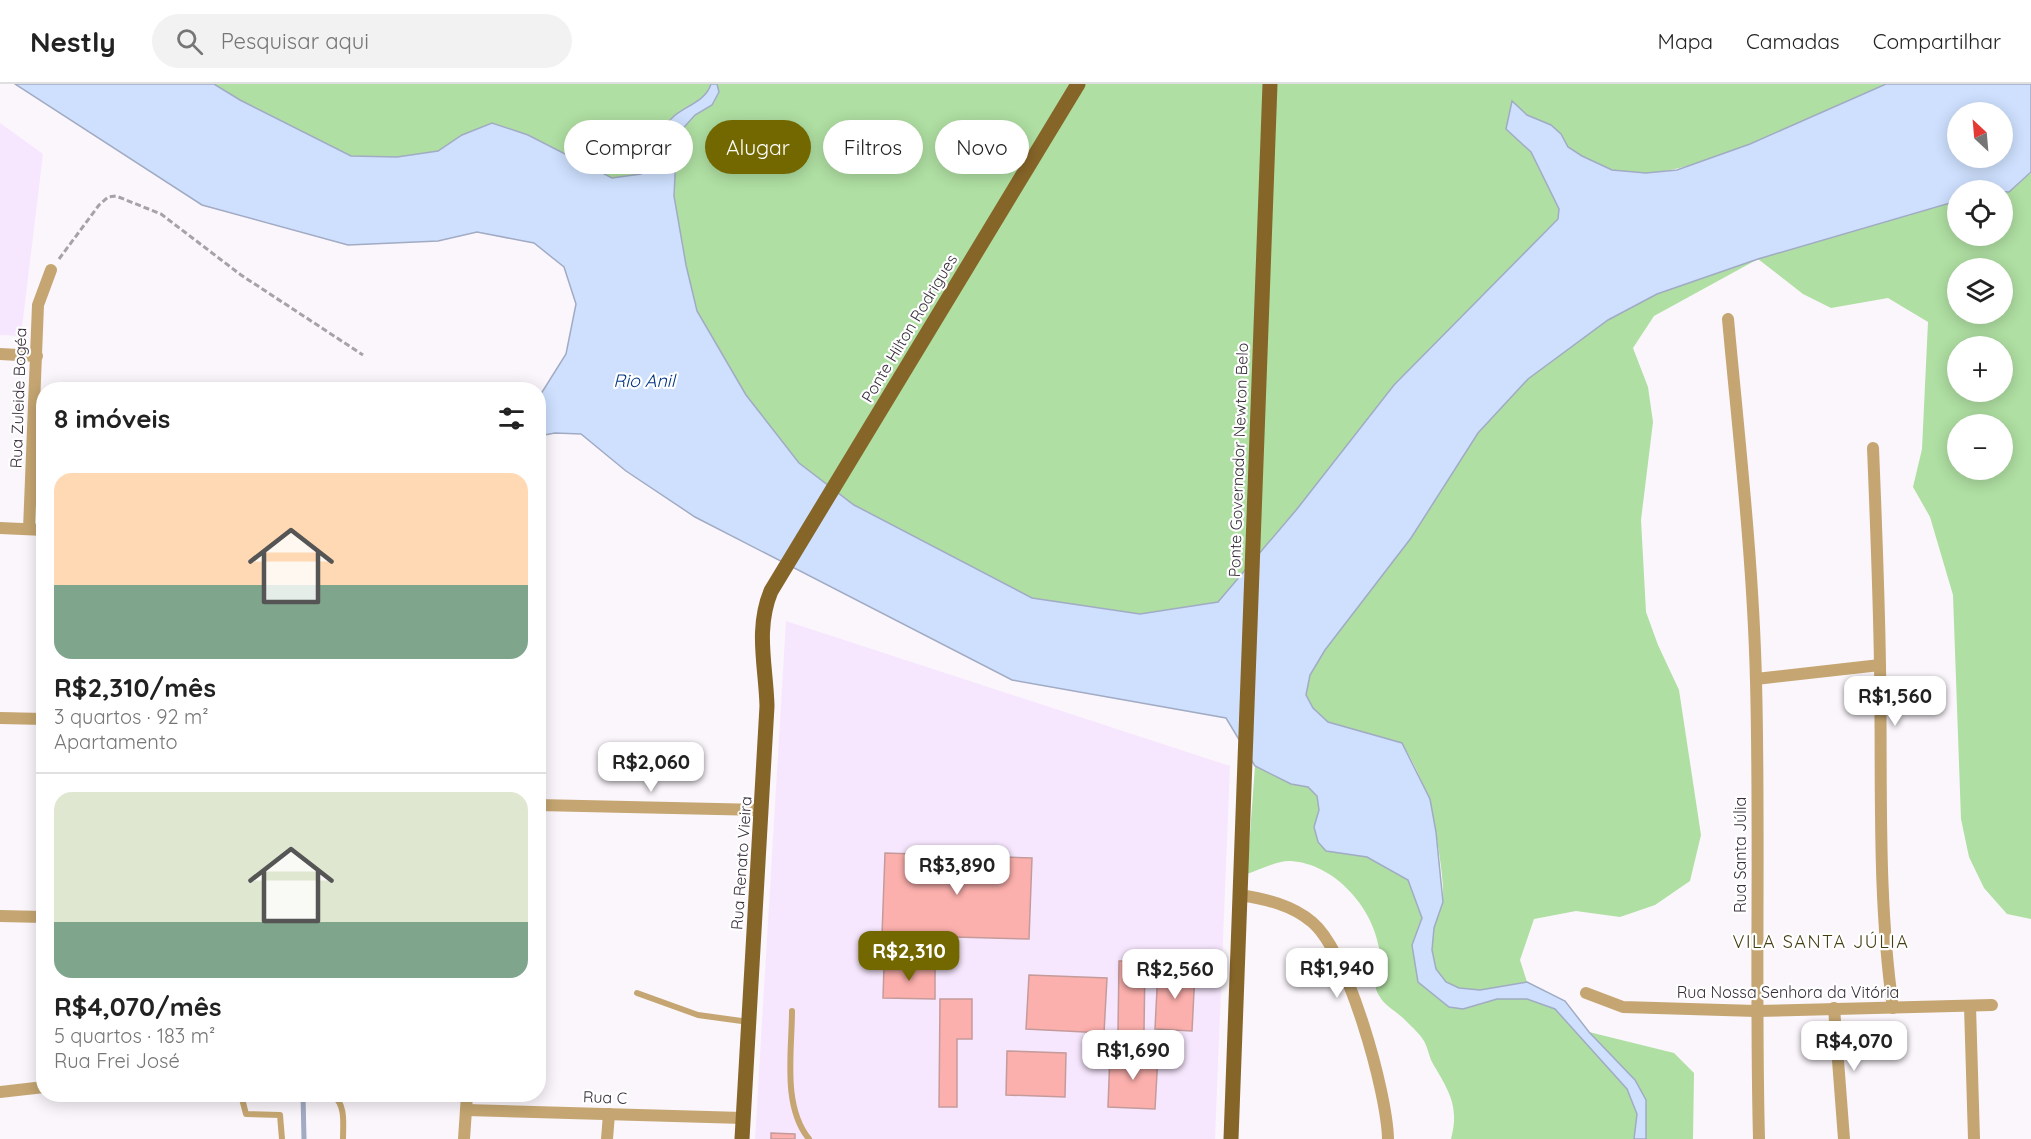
<!DOCTYPE html>
<html lang="pt">
<meta charset="utf-8">
<style>
body{margin:0;font-family:Quicksand,sans-serif;background:#f2f2f2;color:#222;height:100vh;display:flex;flex-direction:column;font-size:22px;white-space:nowrap}
*{box-sizing:border-box;margin:0}
p{font-size:20px;color:#767676}
.icon{flex:none;width:33px;height:33px;fill:none;stroke:currentColor;stroke-width:2;stroke-linecap:round;stroke-linejoin:round}
.map{position:relative;flex:1;overflow:hidden}
.side{position:absolute;left:36px;top:298px;width:510px;height:720px;display:flex;flex-direction:column;background:#fff;border-radius:24px;box-shadow:0 3px 15px #0003}
.side>*{flex:none}
.banner{position:absolute;left:564px;top:36px;width:570px;height:54px;display:flex;gap:12px}
.needle{width:39px;rotate:334deg}
.tools{position:absolute;left:1947px;top:18px;display:grid;gap:12px}
.tools a{display:grid;place-items:center;width:66px;height:66px;border-radius:50%;background:#fff;box-shadow:0 3px 15px #0003;font-size:30px}
.price{position:absolute;translate:-50% -51px;padding:0 14px;border-radius:12px;background:#fff;color:#222;font-size:20px;line-height:39px;filter:drop-shadow(0 2px 3px #0008)}
.price::after{content:'';position:absolute;left:50%;top:36px;width:18px;height:14px;margin-left:-9px;background:inherit;clip-path:polygon(0 0,100% 0,50% 100%)}
.price.selected{background:#736800;color:#fff}
ul{padding:0;list-style:none}
li{display:grid;align-content:center;gap:12px;height:318px;padding:0 18px}
li+li{border-top:2px solid #e0e0e0}
li span{display:grid;place-items:center;height:186px;border-radius:18px;color:#555}
li>.icon{margin-inline-start:auto}
span .icon{width:108px;height:108px;fill:#fffc;stroke-width:1}
li b{font-size:26px}
h2{display:flex;justify-content:space-between;align-items:center;height:72px;padding:0 18px;font-size:26px}
.tag{padding:0 21px;border-radius:27px;background:#fff;box-shadow:0 3px 15px #0003;font-size:21px;line-height:54px}
.tag.selected{background:#736800;color:#fff}
header{display:flex;align-items:center;gap:36px;box-sizing:border-box;height:84px;padding:0 30px;background:#fff;border-bottom:2px solid #e0e0e0}
header strong{font-size:28px}
nav{display:flex;gap:33px;margin-inline-start:auto;font-size:21px}
.search{width:420px;height:54px;background:#f2f2f2;display:flex;align-items:center;gap:15px;box-sizing:border-box;padding:0 21px;border-radius:33px;color:#767676;font-size:22px}
.map>svg:first-child{display:block}
.built{fill:#f7e7fe}
.green{fill:#afdfa2;fill-rule:evenodd}
.water{fill:#cee0fe;stroke:#a1abc3;stroke-width:1.5;fill-rule:evenodd}
.lines{fill:none;stroke-linecap:round;stroke-linejoin:round}
.stream{stroke:#a1abc3;stroke-width:5}
.building{fill:#fcb0ad;stroke:#c49b9a;stroke-width:1.5}
.path{stroke:#a8a1aa;stroke-width:3;stroke-dasharray:6 3;stroke-linecap:butt}
.lane{stroke:#c5a672;stroke-width:6}
.street{stroke:#c5a672;stroke-width:12}
.primary{stroke:#866528;stroke-width:15}
.labels{text-anchor:middle;dominant-baseline:central;stroke-width:4.5;stroke-linejoin:round;paint-order:stroke}
.street-label{font-size:16px;fill:#372e3a;stroke:#fff}
.water-label{font-size:18px;font-style:italic;fill:#003685;stroke:#fff}
.neighbourhood-label{font-size:18px;letter-spacing:1.5px;fill:#433e14;stroke:#fff}
</style>
<header>
<strong>Nestly</strong>
<div class="search"><svg class="icon" aria-label="search" viewBox="0 0 24 24"><circle cx="10" cy="10" r="6"/><path d="M15 15l6 6"/></svg>Pesquisar aqui</div>
<nav><a>Mapa</a><a>Camadas</a><a>Compartilhar</a></nav>
</header>
<div class="map">
<svg width="2031" height="1055" viewBox="0 0 2031 1055">
<rect width="100%" height="100%" fill="#fbf6fc"/>
<g class="built">
<polygon points="0,39 43,70 21,252 0,251"/>
<polygon points="786,537 1230,682 1215,1055 755,1055"/>
</g>
<g class="green">
<path d="M214 0H711V1C702 23 670 24 665 46 663 53 665 63 665 70L641 90 612 94 528 51 492 39 462 51 438 67 397 73 350 72 240 16Z"/>
<path d="M717 0H1886C1822 28 1677 107 1611 86 1598 82 1575 71 1567 61 1562 55 1560 49 1553 43 1548 39 1542 40 1537 37 1527 32 1520 24 1512 17L1506 45 1531 68 1559 125 1558 135 1297 425 1218 518 1140 530 1032 514 854 421 799 379 746 311 697 227 686 181 674 112 677 51 695 31 712 21 719 8Z"/>
<path d="M2031 89V835L2007 830 1984 804 1969 773 1961 735 1953 511 1930 433 1913 403 1922 365 1928 238 1888 214 1831 224 1803 210 1758 175 1654 232 1633 264 1648 303 1653 338 1641 436 1646 528 1658 561 1679 606 1701 751 1690 797 1655 821 1620 833 1576 827 1534 835 1520 876 1527 898C1504 902 1468 915 1446 899 1431 887 1430 860 1434 843 1436 834 1442 826 1443 817 1444 795 1439 770 1436 748 1431 715 1419 688 1402 659L1328 638 1313 624 1306 611 1310 591 1325 566 1411 454 1478 349 1528 295 1608 236 1657 210 1758 175 1957 117 1958 152H2002L2003 109 2009 108ZM1958 184H2002V230H1958ZM1958 262H2002V308H1958ZM1958 340H2002V386H1958Z"/>
<path d="M1255 682 1291 700 1308 703 1317 712 1319 726 1314 743 1326 767 1367 773 1408 796 1422 834 1412 861 1463 925 1497 915H1527L1555 925 1627 1005 1637 1030 1634 1055H1451C1460 1021 1448 1006 1432 978 1429 972 1428 964 1424 957 1420 950 1412 943 1406 937 1399 929 1388 924 1382 916 1366 894 1382 884 1379 864 1372 822 1334 780 1291 777 1278 776 1259 786 1247 790Z"/>
<polygon points="1589,948 1674,969 1694,989 1693,1055 1646,1055 1646,1016 1635,996"/>
</g>
<path class="water" d="M15 0H214L240 16 351 72 397 73 438 67 462 51 492 39 528 51 612 94 641 90 665 70C665 63 663 53 665 46 671 23 704 23 711 0H717L719 8 712 21 695 31 677 51 674 112 686 181 697 227 746 311 799 379 854 421 1032 514 1140 530 1218 518 1297 425 1394 301 1558 135 1559 125 1531 68 1506 45 1512 17 1527 31 1551 41 1561 50 1568 63 1582 72 1612 86 1646 89 1677 86 1750 60 1886 0H2031V88L2009 108 1958 106 1957 117 1758 175 1657 210 1608 236 1528 295 1478 349 1411 454 1325 566 1310 591 1306 611 1313 624 1328 638 1402 659 1430 715 1436 748 1443 818 1434 844 1432 866 1436 885 1446 898 1459 904 1480 906 1527 898 1565 917 1589 948 1635 996 1646 1016V1055H1634L1637 1030 1627 1005 1555 925 1527 915H1497L1463 925 1449 923 1418 898 1412 861 1422 834 1408 796 1367 773 1326 767 1318 758 1314 743 1319 726 1317 712 1308 703 1291 700 1255 682 1226 634 1012 596 695 433 626 387 581 350 555 349 539 352V313L566 270 576 220 564 183 534 159 477 148 438 157 348 161 202 121ZM1958 28H2002V74H1958Z"/>
<g class="lines">
<polyline class="stream" points="303,1011 304,1055"/>
</g>
<g class="building">
<polygon points="885,769 1032,774 1029,855 882,851"/>
<polygon points="1119,877 1145,877 1144,947 1118,947"/>
<polygon points="884,881 935,882 935,915 883,914"/>
<polygon points="1158,885 1195,887 1192,947 1155,945"/>
<polygon points="1029,891 1107,894 1104,949 1026,945"/>
<polygon points="940,915 972,915 972,955 957,955 957,1023 939,1023"/>
<polygon points="1007,967 1066,969 1065,1013 1006,1011"/>
<polygon points="1110,969 1158,971 1155,1025 1108,1023"/>
<polygon points="771,1049 795,1050 795,1055 771,1055"/>
</g>
<g class="lines">
<polyline class="path" points="59,175 99,121 108,113 116,112 161,130 241,191 363,271"/>
<g class="lane">
<polyline points="637,909 698,931 749,938"/>
<path d="M792 927C792 967 782 1022 809 1055"/>
<polyline points="241,1011 246,1030 280,1031 282,1055"/>
<polyline points="278,1011 289,1011"/>
<path d="M333 1011C346 1021 343 1040 343 1055"/>
</g>
<g class="street">
<path d="M1728 235C1739 355 1753 476 1756 597 1760 750 1755 902 1759 1055"/>
<polyline points="0,270 37,272"/>
<path d="M1873 364C1876 437 1879 510 1880 583 1882 697 1877 811 1893 924"/>
<polyline points="0,444 44,446"/>
<polyline points="29,445 38,221 51,186"/>
<polyline points="1756,595 1880,581"/>
<polyline points="0,634 44,635"/>
<polyline points="538,721 762,726"/>
<path d="M1240 811C1266 815 1292 821 1312 838 1348 868 1387 1008 1388 1055"/>
<polyline points="0,832 44,833"/>
<polyline points="1586,909 1623,923 1756,927 1992,921"/>
<polyline points="1970,922 1974,1055"/>
<polyline points="1834,924 1844,1055"/>
<polyline points="0,1008 44,1003"/>
<polyline points="466,1026 743,1034"/>
<polyline points="464,1055 467,1011"/>
<polyline points="607,1055 609,1030"/>
</g>
<g class="primary">
<path d="M742 1055 767 622C766 582 755 546 771 507L1078 0"/>
<polyline points="1231,1055 1270,0"/>
</g>
</g>
<g class="labels">
<g class="street-label">
<text transform="translate(909 244) rotate(-59)">Ponte Hilton Rodrigues</text>
<text transform="translate(18 314) rotate(-88)">Rua Zuleide Bogéa</text>
<text transform="translate(1238 376) rotate(-88)">Ponte Governador Newton Belo</text>
<text transform="translate(1740 771) rotate(-90)">Rua Santa Júlia</text>
<text transform="translate(741 779) rotate(-86)">Rua Renato Vieira</text>
<text x="1788" y="908">Rua Nossa Senhora da Vitória</text>
<text transform="translate(605 1013) rotate(2)">Rua C</text>
</g>
<g class="water-label">
<text x="644" y="296">Rio Anil</text>
</g>
<g class="neighbourhood-label">
<text x="1821" y="857">VILA SANTA JÚLIA</text>
</g>
</g>
</svg>
<div class="tools">
<a><svg class="needle" viewBox="-14 -14 28 28"><path d="M0-13l5 13h-10z" fill="#e53935"/><path d="M0 13l5-13h-10z" fill="#767676"/></svg></a>
<a><svg class="icon" aria-label="locate" viewBox="0 0 24 24"><circle cx="12" cy="12" r="6"/><path d="M12 2v4M12 18v4M2 12h4M18 12h4"/></svg></a>
<a><svg class="icon" aria-label="layers" viewBox="0 0 24 24"><path d="M12 4l9 5-9 5-9-5zM3 14l9 5 9-5"/></svg></a>
<a>+</a>
<a>−</a>
</div>
<b class="price" style="left:1895px;top:643px">R$1,560</b>
<b class="price" style="left:651px;top:709px">R$2,060</b>
<b class="price" style="left:957px;top:812px">R$3,890</b>
<b class="price selected" style="left:909px;top:898px">R$2,310</b>
<b class="price" style="left:1337px;top:915px">R$1,940</b>
<b class="price" style="left:1175px;top:916px">R$2,560</b>
<b class="price" style="left:1854px;top:988px">R$4,070</b>
<b class="price" style="left:1133px;top:997px">R$1,690</b>
<div class="banner">
<a class="tag">Comprar</a>
<a class="tag selected">Alugar</a>
<a class="tag">Filtros</a>
<a class="tag">Novo</a>
</div>
<section class="side">
<h2>8 imóveis<svg class="icon" aria-label="filters" viewBox="0 0 24 24"><path d="M4 7h16M4 17h16"/><circle cx="9" cy="7" r="2"/><circle cx="15" cy="17" r="2"/></svg></h2>
<ul>
<li><span style="background:linear-gradient(#ffd9b3 60%,#7fa58c 0)"><svg class="icon" aria-label="home" viewBox="0 0 24 24"><path d="M3 11l9-7 9 7M6 9v11h12V9"/></svg></span><div><b>R$2,310/mês</b><p>3 quartos · 92 m²</p><p>Apartamento</p></div></li>
<li><span style="background:linear-gradient(#dfe7d0 70%,#7fa58c 0)"><svg class="icon" aria-label="home" viewBox="0 0 24 24"><path d="M3 11l9-7 9 7M6 9v11h12V9"/></svg></span><div><b>R$4,070/mês</b><p>5 quartos · 183 m²</p><p>Rua Frei José</p></div></li>
</ul>
</section>
</div>
